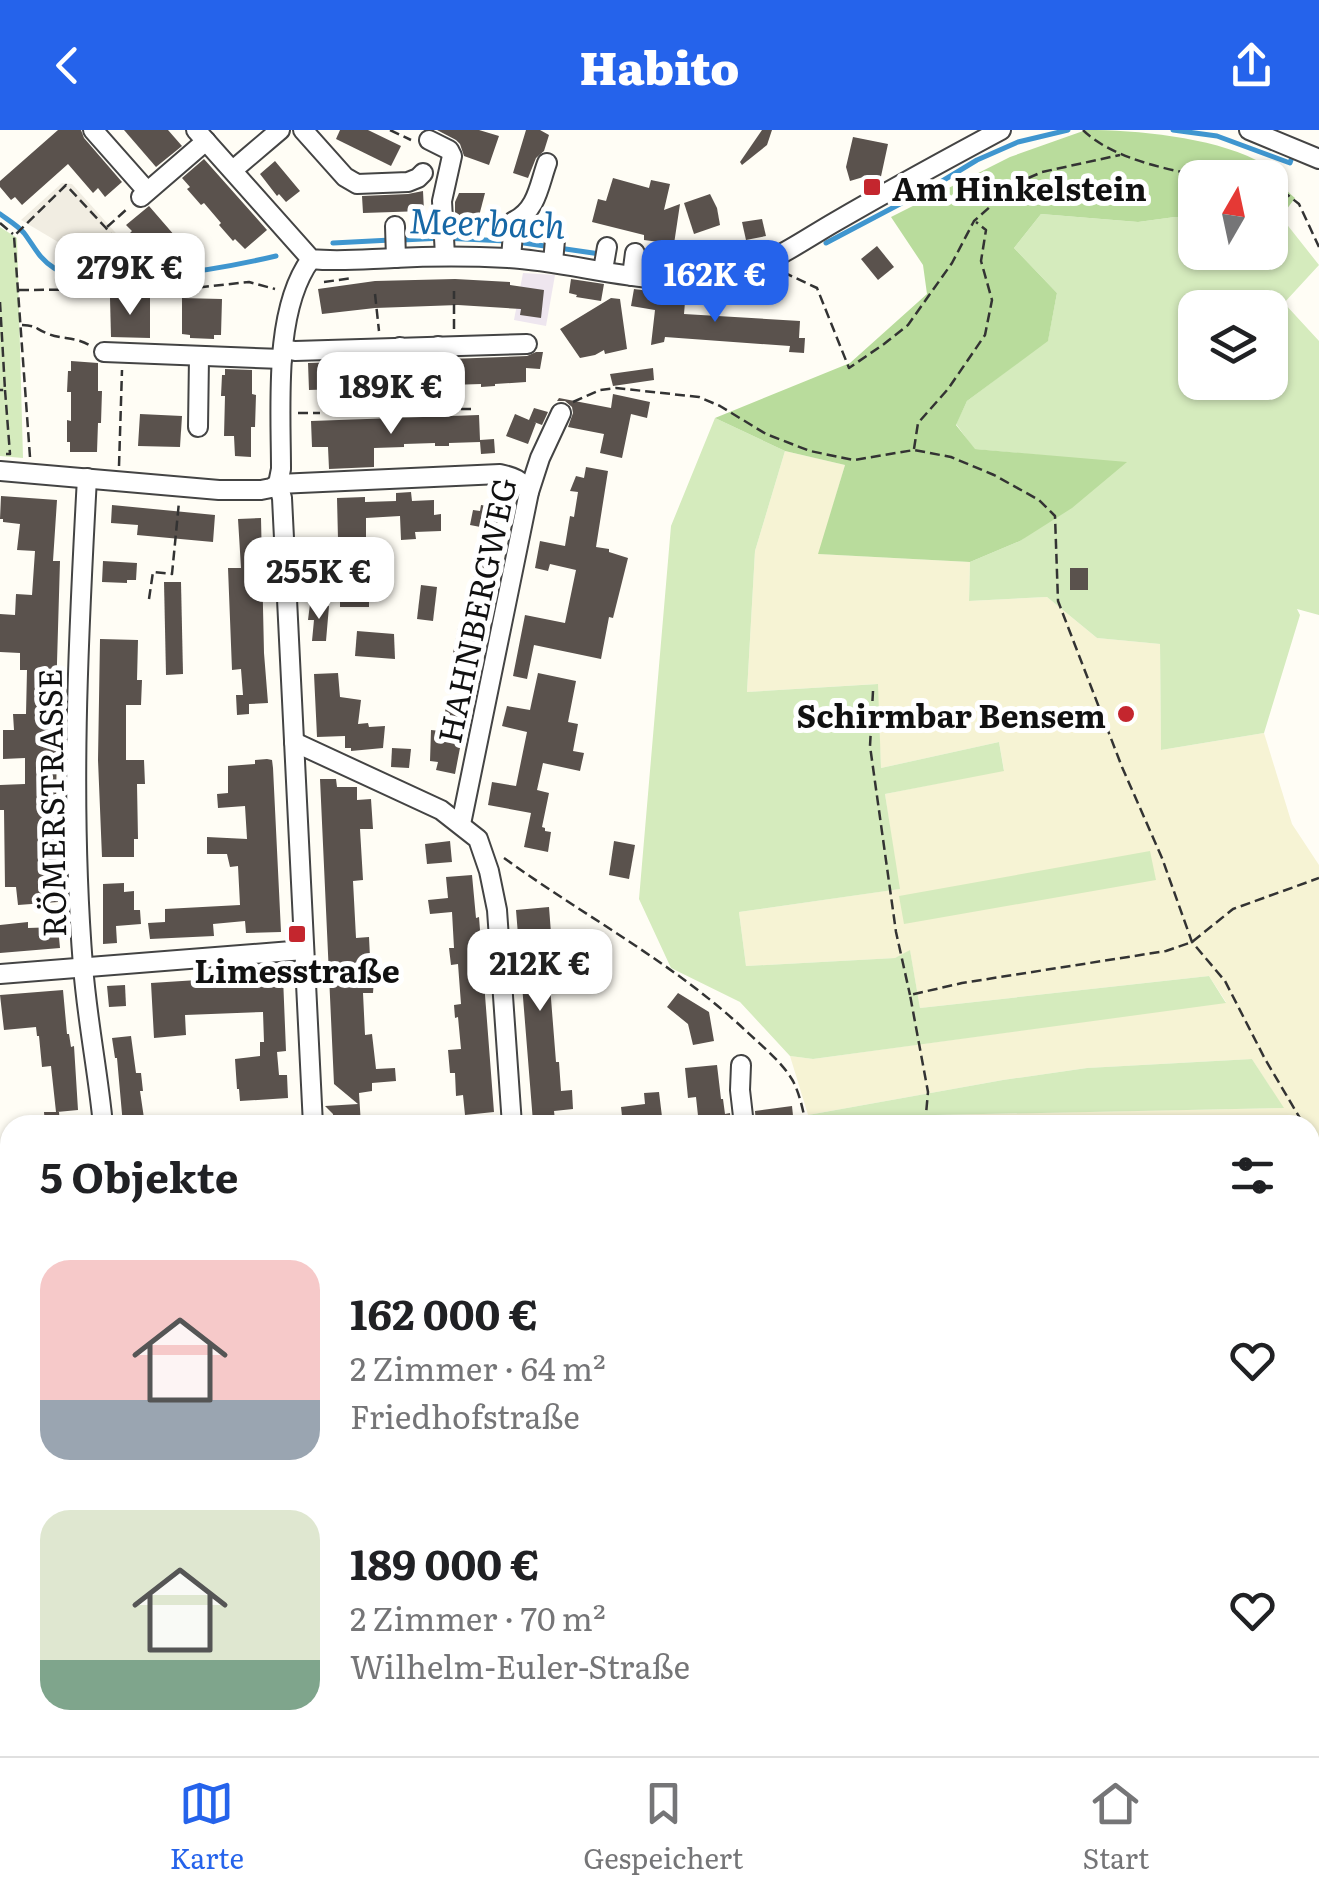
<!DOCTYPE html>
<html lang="de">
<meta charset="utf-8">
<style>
body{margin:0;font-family:Literata,serif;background:#f2f2f2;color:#202124;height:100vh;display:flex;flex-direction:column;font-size:38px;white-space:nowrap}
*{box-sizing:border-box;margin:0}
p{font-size:32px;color:#757577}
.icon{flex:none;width:55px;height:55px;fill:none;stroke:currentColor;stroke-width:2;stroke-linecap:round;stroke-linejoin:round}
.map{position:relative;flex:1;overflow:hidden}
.sheet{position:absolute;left:0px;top:985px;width:1320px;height:642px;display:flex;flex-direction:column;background:#fff;border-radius:30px 30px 0 0;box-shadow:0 2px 8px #0004}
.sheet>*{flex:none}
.needle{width:65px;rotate:9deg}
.controls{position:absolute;left:1178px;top:30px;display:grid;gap:20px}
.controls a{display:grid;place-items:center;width:110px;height:110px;border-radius:20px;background:#fff;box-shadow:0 2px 8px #0004;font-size:50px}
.price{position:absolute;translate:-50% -85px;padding:0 22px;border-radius:20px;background:#fff;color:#222;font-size:32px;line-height:65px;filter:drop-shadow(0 2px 5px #0008)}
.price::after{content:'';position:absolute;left:50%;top:60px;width:30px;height:22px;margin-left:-15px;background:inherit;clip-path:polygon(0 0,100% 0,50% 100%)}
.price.on{background:#2563eb;color:#fff}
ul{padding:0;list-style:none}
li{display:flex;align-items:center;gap:30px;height:250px;padding:0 40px}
li span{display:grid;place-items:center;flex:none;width:280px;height:200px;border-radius:30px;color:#555}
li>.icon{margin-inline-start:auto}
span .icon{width:120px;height:120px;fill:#fffc;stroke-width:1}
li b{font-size:42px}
h2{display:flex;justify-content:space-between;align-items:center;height:120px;padding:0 40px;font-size:42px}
header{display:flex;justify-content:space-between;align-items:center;height:130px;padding:0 40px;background:#2563eb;color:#fff;font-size:45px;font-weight:800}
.menu{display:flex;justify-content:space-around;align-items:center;height:140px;border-top:2px solid #e0e0e0;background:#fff;font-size:28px;color:#757577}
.menu a{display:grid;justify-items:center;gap:5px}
.menu .on{color:#2563eb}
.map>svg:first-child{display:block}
.industrial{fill:#eee6ef}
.farmland{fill:#f6f3d4}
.green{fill:#d5ebbd;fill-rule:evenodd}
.forest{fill:#b9dc9c}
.plaza{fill:#f1ede2}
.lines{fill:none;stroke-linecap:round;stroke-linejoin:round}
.stream{stroke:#3f96cf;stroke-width:5}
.building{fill:#5a524d}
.minor-casing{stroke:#444;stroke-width:22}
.path{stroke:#333;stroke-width:2.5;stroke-dasharray:10 5;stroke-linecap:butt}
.minor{stroke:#fff;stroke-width:18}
.poi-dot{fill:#c4262e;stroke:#fff;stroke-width:4}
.labels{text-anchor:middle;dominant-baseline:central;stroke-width:10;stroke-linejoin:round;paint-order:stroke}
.poi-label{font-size:32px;font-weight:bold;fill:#111;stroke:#fff;text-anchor:start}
.street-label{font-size:32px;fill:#111;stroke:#fff}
.water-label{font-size:35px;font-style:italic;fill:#1768a6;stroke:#fff}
</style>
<header><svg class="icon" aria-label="back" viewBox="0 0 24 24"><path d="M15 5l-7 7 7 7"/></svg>Habito<svg class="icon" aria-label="share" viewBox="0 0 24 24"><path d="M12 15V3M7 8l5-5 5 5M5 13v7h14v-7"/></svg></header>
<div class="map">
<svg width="1319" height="1626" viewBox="0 0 1319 1626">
<rect width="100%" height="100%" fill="#fffdf5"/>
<polygon class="industrial" points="523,143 555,145 546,196 514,190"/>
<g class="farmland">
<polygon points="785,321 845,335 819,424 970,432 969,471 1047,467 1097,508 1160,514 1161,620 1264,603 1292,694 1319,735 1319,1060 1313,1057 1310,1112 1310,995 934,995 935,985 1283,978 1252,929 1087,938 1003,950 808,985 790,926 813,929 1226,872 1209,846 920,878 910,821 895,828 746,836 739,782 899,759 885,664 1004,640 999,612 881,638 877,554 747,562 755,421"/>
<polygon points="860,1618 1058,1618 1061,1626 862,1626"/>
</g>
<g class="green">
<path d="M1041 84 1138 92 1175 87H1195V122H1270V87H1281L1319 135 1284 173 1319 211V485L1297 479 1300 485 1264 603 1161 620 1160 514 1097 508 1047 467 969 471 970 432 1020 411 1125 333 974 319 956 294 967 271 1048 210 1057 163 1014 118ZM1195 178H1270V252H1195Z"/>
<polygon points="0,97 17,108 23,328 0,326"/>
<polygon points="715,288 785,321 755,421 747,562 878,554 881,638 999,612 1004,641 885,664 900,759 739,782 746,836 895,828 910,820 920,878 1209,846 1226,873 813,929 790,926 740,872 671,838 639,769 671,396"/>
<polygon points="1150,721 1156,750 904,794 899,766"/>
<polygon points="1252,929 1284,978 935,985 934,995 810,995 808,985 1003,950 1087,938"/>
<polygon points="1313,1056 1319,1060 1319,1203 1310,1200"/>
<polygon points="10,1188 10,1290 0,1293 0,1190"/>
</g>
<g class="forest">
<path d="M1086 0C1137 0 1210 7 1256 30 1271 38 1282 58 1295 68L1281 87H1270V48H1195V87H1175L1138 92 1041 84 1014 118 1057 163 1048 211 967 271 956 295 975 319 1127 332 1072 378 1020 411 970 432 818 424 845 335 785 321 715 288 850 233 927 164 923 135 891 87 1010 27Z"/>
<polygon points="1310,1200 1319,1203 1319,1626 1100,1626 1092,1618 1310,1618"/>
</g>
<polygon class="plaza" points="62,53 72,54 148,139 123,141 80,125 21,90"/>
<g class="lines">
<g class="stream">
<polyline points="1173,0 1217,6 1290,33 1292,27"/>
<path d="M0 84C8 90 17 95 24 103 34 116 39 129 54 138 94 163 229 137 276 126"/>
<polyline points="402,110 443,108 506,111"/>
<polyline points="517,112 600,124"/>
<polyline points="333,113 391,110"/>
<polyline points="826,113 934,56 977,30 1018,12 1068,0"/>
<polyline points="641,129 697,134"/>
</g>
</g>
<g class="building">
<polygon points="58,0 81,0 84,8 122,52 105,67 98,58 93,63 68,34 22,75 15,67 11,70 0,57 0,51"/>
<polygon points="124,0 168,0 182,16 156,37"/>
<polygon points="340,0 368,0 401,16 391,36 336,9"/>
<polygon points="437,0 479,0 499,6 489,35 464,26 460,14 456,10"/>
<polygon points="526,0 540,0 549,5 544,21 536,28 528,48 513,43"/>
<polygon points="762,0 772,0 767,15 742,35 740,32"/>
<polygon points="853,7 888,14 880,51 870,45 850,51 846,37"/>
<polygon points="204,29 267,100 245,119 235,109 233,111 219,95 221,93 204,73 201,75 187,59 190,57 182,48"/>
<polygon points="275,31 300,61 286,72 279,64 277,66 260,44"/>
<polygon points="613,48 649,58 651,50 670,54 664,80 680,74 674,114 644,110 644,105 592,92 598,69 606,71"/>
<polygon points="423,61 424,81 363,83 362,66 408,64"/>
<polygon points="459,63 485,63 479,86 455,85 455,72"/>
<polygon points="710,64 717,78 720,95 694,104 684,73"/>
<polygon points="149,76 175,106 153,125 148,120 145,122 129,104 132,101 126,95"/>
<polygon points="762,89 766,106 746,110 742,92"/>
<polygon points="877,116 894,137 878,150 861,129"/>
<polygon points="455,149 510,152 510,155 544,160 541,188 520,185 521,179 458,175 375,178 322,184 318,159 375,151"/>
<polygon points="571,149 604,154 601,171 576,167 577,165 569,163"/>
<polygon points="634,159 664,163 663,167 685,172 684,184 800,191 799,208 805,208 804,223 789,222 790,216 665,207 664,212 651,215 655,180 631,176"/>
<polygon points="110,168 150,168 150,208 111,207"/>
<polygon points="182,168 222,169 221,205 214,205 214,209 190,208 190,205 182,204"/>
<polygon points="611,168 620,169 627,219 605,224 604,220 595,225 580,228 560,199"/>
<polygon points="536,222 543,222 540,239 526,238 526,252 495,254 495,256 481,257 481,254 450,255 450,229 527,226"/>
<polygon points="71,231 98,233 98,261 102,261 101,293 98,293 97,322 70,322 70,312 67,312 67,290 71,291 71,262 67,262 68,241 71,241"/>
<polygon points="385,231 386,257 354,258 354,261 341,261 340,259 309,260 308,233"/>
<polygon points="653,238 654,250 613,256 610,244"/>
<polygon points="225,239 252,240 252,264 256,265 255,297 251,297 251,327 235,326 234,306 224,306 225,266 221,266 222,245 225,245"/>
<polygon points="613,264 650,272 647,288 631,284 622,328 600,323 604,304 568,297 573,283 572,277 565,271 557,271 559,268 611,278"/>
<polygon points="534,278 548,282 542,295 534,292 536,293 528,314 506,306 515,284 529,290"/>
<polygon points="140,284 182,286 180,317 138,316"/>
<polygon points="479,285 480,310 494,309 495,323 481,324 480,312 449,313 449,316 435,316 435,313 404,314 404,317 374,318 374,337 329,339 328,317 312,317 311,291"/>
<polygon points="586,337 608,341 596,417 609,419 609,422 628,428 613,488 609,487 601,529 534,515 527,549 513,546 525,485 565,493 576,440 550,434 548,441 535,438 540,411 565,416 570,386 574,387 578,362 570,361 576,346 584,348"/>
<polygon points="411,362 412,371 434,370 434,385 441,384 441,401 415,402 416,409 401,410 400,386 366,388 366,455 369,455 369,477 340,477 340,422 307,423 306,409 338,409 337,368 365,367 365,372 396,371 396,363"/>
<polygon points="1,366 57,370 53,431 60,431 55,600 57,600 56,685 58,685 59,713 56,713 56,721 58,772 18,775 16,757 5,757 4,680 0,680 0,655 25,654 25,628 3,629 3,600 14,600 13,584 26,584 27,540 20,540 20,523 0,522 0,484 15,485 16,464 32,465 35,421 17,420 20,394 3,392 3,389 0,389"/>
<polygon points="112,375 215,385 213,412 137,405 138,395 111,393"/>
<polygon points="481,375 500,378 496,400 470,395 473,380 480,381"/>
<polygon points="261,388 264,523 268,573 249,574 249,584 237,585 236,565 243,565 241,539 232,540 228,438 241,438 238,389"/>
<polygon points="481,424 497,427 490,465 471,461 476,436 479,436"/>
<polygon points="103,431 137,433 136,450 127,450 127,453 102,452"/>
<rect x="1070" y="438" width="18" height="22"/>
<polygon points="164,452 181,452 183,544 166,545"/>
<polygon points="421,455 437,457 433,491 417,489"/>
<polygon points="310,474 329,476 326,511 312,511 314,490 308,490"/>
<polygon points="458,498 481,503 479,517 475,516 473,526 453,523"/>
<polygon points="357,501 394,504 395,529 355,526"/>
<polygon points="100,509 138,510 137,550 142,550 141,575 126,575 126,630 144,630 145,654 137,654 138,709 134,709 134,727 102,727 98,630"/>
<polygon points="338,543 340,567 361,570 358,594 368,593 369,597 385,596 383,618 351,621 351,618 345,618 345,606 317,607 314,544"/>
<polygon points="538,543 576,551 568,592 578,594 573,621 584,623 580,641 543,633 537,660 549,663 542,697 545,698 545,701 551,702 548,722 524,717 531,683 488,675 492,652 516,656 527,602 502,596 507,576 530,580"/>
<polygon points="448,567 469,571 455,644 436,640 438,632 430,631 431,600 441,601"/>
<polygon points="392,618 411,619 409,638 391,637"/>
<polygon points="267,629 272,630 273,638 281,802 246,803 245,791 213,794 214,806 150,809 148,793 165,792 165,779 240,775 238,736 230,737 227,724 207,724 207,707 247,709 245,676 218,678 217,664 228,663 228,636 255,634 255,630"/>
<polygon points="320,649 336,649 337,657 357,657 357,670 371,669 373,699 360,699 363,750 353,751 356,808 369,807 371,848 374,848 373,863 363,863 365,905 372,904 376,939 395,938 396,951 372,953 372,961 359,963 361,995 334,995 333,984 325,976 358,974 334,954"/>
<polygon points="450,711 452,732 427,734 425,714"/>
<polygon points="614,711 635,715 629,749 609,745"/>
<polygon points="472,745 476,788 479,787 494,982 465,985 463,965 456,966 455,943 450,943 448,920 461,919 458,887 455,888 454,875 461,874 458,834 451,835 449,818 454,818 452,782 430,784 428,770 448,768 446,747"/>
<polygon points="124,753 124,762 134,761 134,780 140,780 141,794 116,796 117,813 103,814 103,754"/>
<polygon points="549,777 551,803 554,803 554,811 559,811 560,829 539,831 542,857 550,856 556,932 559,932 561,961 572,960 573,979 554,981 555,990 533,992 516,780"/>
<polygon points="28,792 28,798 58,797 60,818 0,823 0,795"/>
<polygon points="277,845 283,847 286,921 277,922 279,945 287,945 288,968 240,971 239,959 237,959 235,929 260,926 260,912 264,912 263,882 185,885 186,905 154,908 151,853"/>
<polygon points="125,855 126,876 109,877 107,856"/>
<polygon points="63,860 67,904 69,904 71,917 74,916 78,980 57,982 59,982 60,995 45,995 44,982 56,982 51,936 42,937 39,906 37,906 36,897 4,900 0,865"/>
<polygon points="678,863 709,882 714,911 693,915 688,894 667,877"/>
<polygon points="131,906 136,943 141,943 143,961 140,961 145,995 123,995 117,928 115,928 112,908"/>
<polygon points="717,935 721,969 723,969 725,984 730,983 731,995 699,995 696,967 688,968 685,938"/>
<polygon points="659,962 663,995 623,995 621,977 645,974 644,963"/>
<polygon points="792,976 794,995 756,995 755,981"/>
</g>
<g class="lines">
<g class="minor-casing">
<g id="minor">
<polyline points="93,0 147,61"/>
<path d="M196 0 311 129C339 132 366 129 394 128 432 126 470 126 508 128 583 132 659 163 734 143 771 134 802 111 835 92 890 60 945 30 1001 0"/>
<polyline points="303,0 345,47 357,54 408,52 418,48 423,43"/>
<polyline points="1249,0 1319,29"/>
<polyline points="429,10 449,20 452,26 442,71 445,126"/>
<polyline points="233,40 280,0"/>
<polyline points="141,67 206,11"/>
<polyline points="395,96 396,128"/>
<path d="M511 128 514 91C537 80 539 55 547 33"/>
<path d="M311 129C273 180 281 277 281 339L278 354 282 368 313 995"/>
<polyline points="553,132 555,110"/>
<polyline points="603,140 607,117"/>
<polyline points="632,146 635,123"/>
<polyline points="400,217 402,255 438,254 438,216"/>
<polyline points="284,219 295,221 527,214"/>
<polyline points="104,222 282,229"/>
<polyline points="198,297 199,227"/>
<path d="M0 341 219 360H261L271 358 278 354 500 344C514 347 521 350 529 362"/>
<path d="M87 348C78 511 70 674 83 836 87 889 98 942 103 995"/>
<polyline points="294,612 441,680 478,709 489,741 497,780 512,995"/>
<polyline points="461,694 529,362 540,328 561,283"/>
<polyline points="0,844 304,820"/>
<polyline points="741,935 740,960 744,995"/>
<polyline points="0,1108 10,1106"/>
<polyline points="0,1303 10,1300"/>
<polyline points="0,1425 10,1466"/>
<polyline points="78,1618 81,1626"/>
<polyline points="277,1618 279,1626"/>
<polyline points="412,1618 413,1626"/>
<polyline points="588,1618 589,1626"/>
<polyline points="496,1626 546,1618"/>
<polyline points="798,1626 798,1618"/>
</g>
</g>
<g class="path">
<polyline points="390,0 411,10"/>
<path d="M1083 0C1113 30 1176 42 1217 48"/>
<polyline points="1270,51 1299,74 1319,117"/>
<polyline points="0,93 13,104"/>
<polyline points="107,97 127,79"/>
<polyline points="783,142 817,158 849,238 884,214 908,195 952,133 974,91 1017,53 1042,42 1120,25"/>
<polyline points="324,152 353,148"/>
<polyline points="19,160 184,159 249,152 275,159"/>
<polyline points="375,164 379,201"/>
<polyline points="0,172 5,260 0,260"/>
<path d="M22 195C38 196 34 198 46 203 61 210 74 206 89 215"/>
<polyline points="454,199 454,161"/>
<polyline points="5,260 10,324 6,324"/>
<polyline points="439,271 439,279 471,279"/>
<polyline points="573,272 600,260 616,258 699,267 720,276 766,304 810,321 854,330 914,320 951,327 994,345 1039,370 1055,386 1058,471 1122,637 1162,728 1192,812 1225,851 1265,929 1304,995"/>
<polyline points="424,279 438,279"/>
<polyline points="400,280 413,279"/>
<polyline points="298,283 320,283"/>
<polyline points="331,283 398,280 399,272"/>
<polyline points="914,319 918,293 948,259 985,205 992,170 981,131 986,100 976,92"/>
<polyline points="30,327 14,106 66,55 106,98 153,159"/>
<polyline points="119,336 122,240"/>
<polyline points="149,469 153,442 172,444 179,372"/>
<polyline points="873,561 870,616 896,802 910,865"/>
<path d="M504 728C584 786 674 833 746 901 762 916 782 932 793 951 800 965 803 980 806 995"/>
<polyline points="925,995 928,962 910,865 962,853 1166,821 1192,812 1233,779 1319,748"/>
<polyline points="1310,1020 1314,1034 1310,1085"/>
<polyline points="1310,1152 1319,1157"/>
<polyline points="0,1393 10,1391"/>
<polyline points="1061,1618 1065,1626"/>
<polyline points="1082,1618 1090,1626"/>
</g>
<use href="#minor" class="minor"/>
</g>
<g class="poi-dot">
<rect x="862" y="47" width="20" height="20" rx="5"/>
<circle cx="1126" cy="584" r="10"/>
<rect x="287" y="794" width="20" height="20" rx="5"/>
</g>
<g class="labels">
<g class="poi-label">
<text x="892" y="57">Am Hinkelstein</text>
<text x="1106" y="584" text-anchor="end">Schirmbar Bensem</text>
<text x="297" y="839" text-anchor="middle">Limesstraße</text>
</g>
<g class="street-label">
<text transform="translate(475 480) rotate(-78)">HAHNBERGWEG</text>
<text transform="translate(50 673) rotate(-91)">RÖMERSTRASSE</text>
</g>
<g class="water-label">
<text transform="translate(487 91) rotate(2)">Meerbach</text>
</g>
</g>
</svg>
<div class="controls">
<a><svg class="needle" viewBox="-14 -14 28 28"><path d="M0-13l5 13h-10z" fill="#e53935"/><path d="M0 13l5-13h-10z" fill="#757577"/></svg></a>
<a><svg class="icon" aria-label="layers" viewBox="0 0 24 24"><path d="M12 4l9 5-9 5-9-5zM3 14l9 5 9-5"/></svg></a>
</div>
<b class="price" style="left:130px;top:188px">279K €</b>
<b class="price on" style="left:715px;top:195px">162K €</b>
<b class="price" style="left:391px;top:307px">189K €</b>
<b class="price" style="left:319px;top:492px">255K €</b>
<b class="price" style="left:540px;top:884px">212K €</b>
<section class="sheet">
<h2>5 Objekte<svg class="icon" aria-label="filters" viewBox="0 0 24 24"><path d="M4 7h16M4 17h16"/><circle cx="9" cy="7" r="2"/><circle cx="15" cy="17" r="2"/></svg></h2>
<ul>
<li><span style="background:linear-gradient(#f6c9c9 70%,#9aa5b1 0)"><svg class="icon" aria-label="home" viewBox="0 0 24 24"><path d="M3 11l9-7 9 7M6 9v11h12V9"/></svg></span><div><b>162 000 €</b><p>2 Zimmer · 64 m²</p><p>Friedhofstraße</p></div><svg class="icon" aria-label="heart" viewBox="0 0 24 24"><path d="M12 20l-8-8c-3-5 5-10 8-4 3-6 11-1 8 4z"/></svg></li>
<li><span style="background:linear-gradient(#dfe7d0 75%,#7fa58c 0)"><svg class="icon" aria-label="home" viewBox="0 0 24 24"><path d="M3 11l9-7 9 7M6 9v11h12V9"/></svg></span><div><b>189 000 €</b><p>2 Zimmer · 70 m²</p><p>Wilhelm-Euler-Straße</p></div><svg class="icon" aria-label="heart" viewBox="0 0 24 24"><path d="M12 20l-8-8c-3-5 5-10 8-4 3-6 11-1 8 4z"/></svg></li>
</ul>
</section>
</div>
<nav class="menu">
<a class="on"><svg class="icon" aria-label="map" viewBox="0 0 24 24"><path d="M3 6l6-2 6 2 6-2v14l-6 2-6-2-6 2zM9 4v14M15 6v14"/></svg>Karte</a>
<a><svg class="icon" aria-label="saved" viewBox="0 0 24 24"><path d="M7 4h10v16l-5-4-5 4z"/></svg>Gespeichert</a>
<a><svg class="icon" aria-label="home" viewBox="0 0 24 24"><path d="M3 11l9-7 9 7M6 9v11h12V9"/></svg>Start</a>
</nav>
